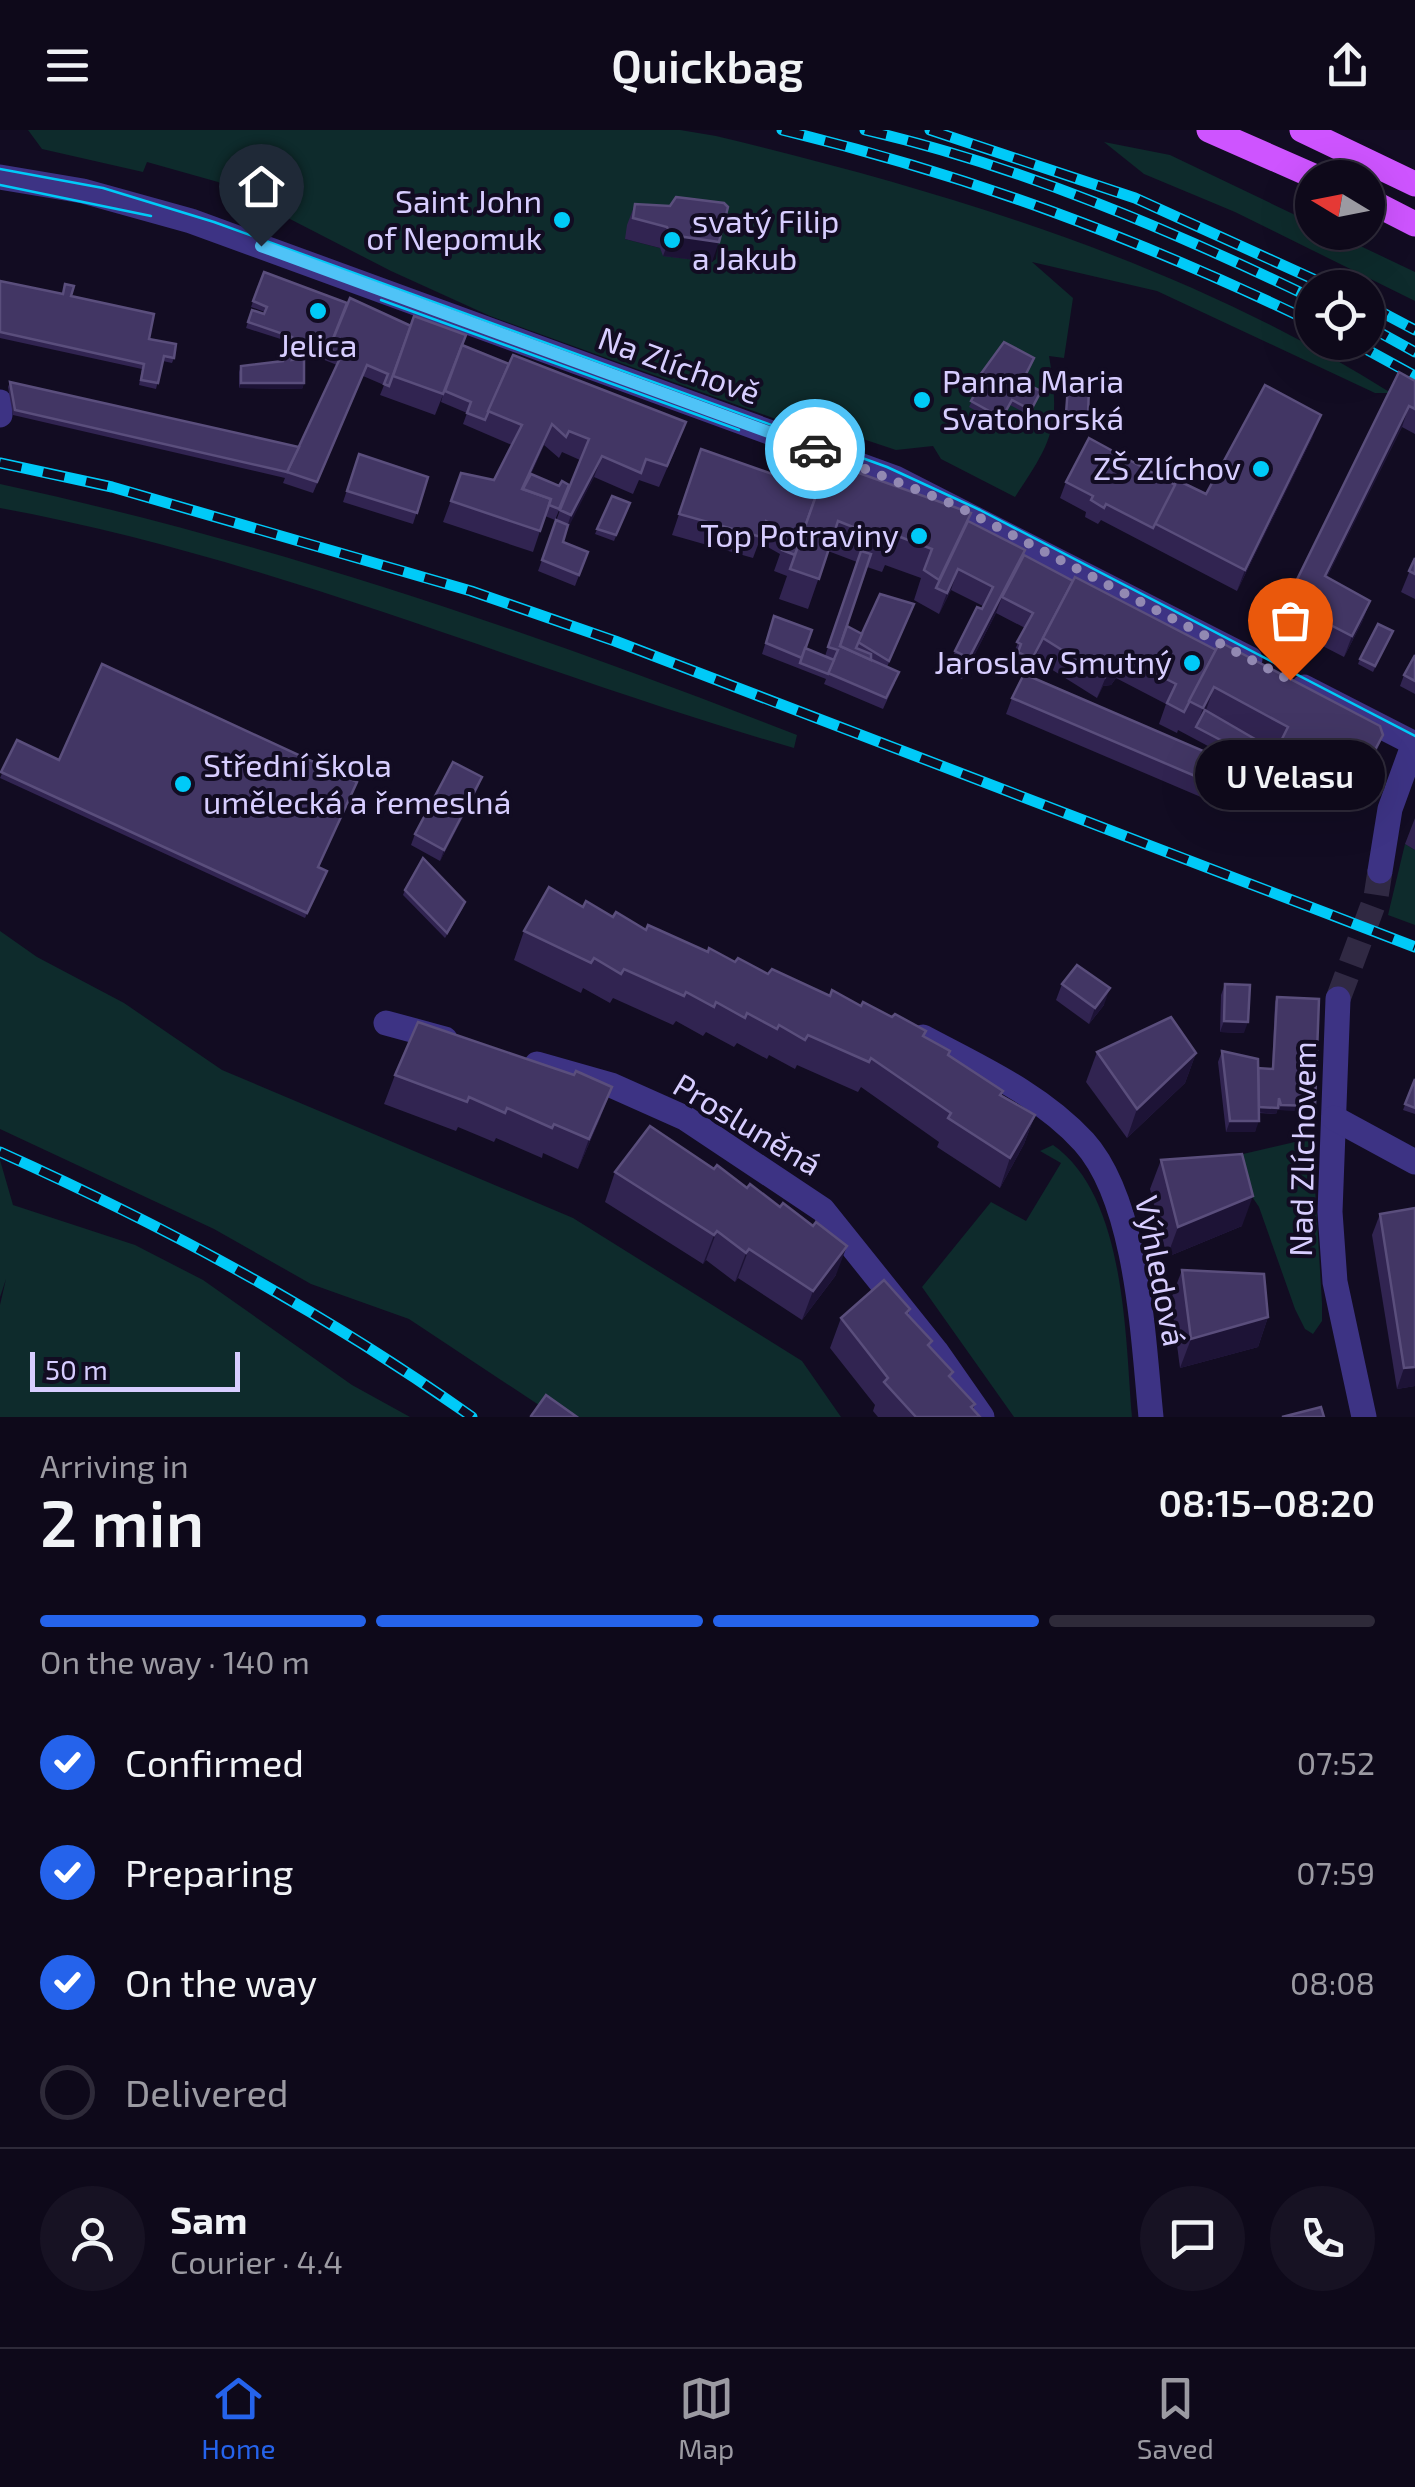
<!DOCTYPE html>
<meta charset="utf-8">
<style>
body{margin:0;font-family:"Exo 2",sans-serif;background:#171223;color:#f1f3f6;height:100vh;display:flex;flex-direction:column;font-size:38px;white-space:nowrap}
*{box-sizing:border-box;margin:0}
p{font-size:32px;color:#9b9aa2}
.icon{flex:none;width:55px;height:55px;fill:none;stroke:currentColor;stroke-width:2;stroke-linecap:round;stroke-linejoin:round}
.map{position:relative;height:1287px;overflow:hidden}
.details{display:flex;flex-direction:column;background:#0e091a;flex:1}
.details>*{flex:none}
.needle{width:65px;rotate:280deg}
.buttons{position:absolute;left:1295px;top:30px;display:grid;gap:20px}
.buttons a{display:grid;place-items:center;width:90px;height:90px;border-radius:50%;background:#0e091a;box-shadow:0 10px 40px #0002,0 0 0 2px #2e2a39;font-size:50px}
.scale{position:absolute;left:30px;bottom:25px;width:210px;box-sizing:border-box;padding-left:10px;border:5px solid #d7cdff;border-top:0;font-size:28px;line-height:35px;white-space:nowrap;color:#d7cdff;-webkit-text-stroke:8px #120c22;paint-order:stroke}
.pin{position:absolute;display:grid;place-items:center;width:85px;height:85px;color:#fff;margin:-102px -42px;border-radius:50% 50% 50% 0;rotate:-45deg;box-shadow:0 0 10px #0007}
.pin .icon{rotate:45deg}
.courier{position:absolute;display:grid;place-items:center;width:100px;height:100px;margin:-50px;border:8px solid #4fc3f7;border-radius:50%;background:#fff;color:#222;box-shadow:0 2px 12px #0007}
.bubble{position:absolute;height:70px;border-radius:35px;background:#0e091a;box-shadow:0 10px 40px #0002,0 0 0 2px #2e2a39;font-size:32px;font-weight:600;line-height:70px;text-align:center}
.headline em{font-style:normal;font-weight:600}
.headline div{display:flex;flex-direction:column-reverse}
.headline{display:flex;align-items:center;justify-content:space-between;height:170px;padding:0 40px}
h1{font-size:65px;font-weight:600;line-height:75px}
.bar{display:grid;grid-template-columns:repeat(4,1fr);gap:15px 10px;align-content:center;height:120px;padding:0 40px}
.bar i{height:12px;border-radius:8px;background:#2e2a39}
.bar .selected{background:#2563eb}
.bar p{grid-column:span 4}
.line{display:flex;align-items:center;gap:25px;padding:0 40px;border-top:2px solid #2e2a39}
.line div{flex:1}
.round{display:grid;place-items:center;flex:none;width:105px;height:105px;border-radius:52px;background:#171223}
ol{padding:0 40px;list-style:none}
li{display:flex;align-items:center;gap:30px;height:110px}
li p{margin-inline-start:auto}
li .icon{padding:10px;border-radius:50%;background:#2563eb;color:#fff;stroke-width:4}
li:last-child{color:#9b9aa2}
li i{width:55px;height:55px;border:5px solid #2e2a39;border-radius:50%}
header{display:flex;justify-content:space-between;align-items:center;height:130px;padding:0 40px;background:#0e091a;font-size:45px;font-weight:600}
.dock{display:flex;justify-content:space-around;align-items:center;height:140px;border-top:2px solid #2e2a39;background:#0e091a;font-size:28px;color:#9b9aa2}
.dock a{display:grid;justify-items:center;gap:5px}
.dock .selected{color:#2563eb}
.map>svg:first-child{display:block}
</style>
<header><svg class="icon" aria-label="menu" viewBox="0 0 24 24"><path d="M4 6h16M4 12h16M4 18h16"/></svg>Quickbag<svg class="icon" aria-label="share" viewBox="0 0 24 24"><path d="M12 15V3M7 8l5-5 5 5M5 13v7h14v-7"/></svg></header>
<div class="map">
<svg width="1415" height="1287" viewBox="0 0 1415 1287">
<rect width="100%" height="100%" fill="#120c22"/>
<g fill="#0e2b2c" fill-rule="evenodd">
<path d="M28 0H680L716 6C952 63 1184 133 1391 263H1375L1157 161 1032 132 1073 168 1064 228 1049 226C1061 295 1053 310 1015 367L941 329 933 316 896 320 833 299 837 287 846 289 847 281 828 276 820 305 490 186 391 141 218 52 147 32 143 42 42 19ZM720 98 716 129 712 132 664 126 660 118 625 109Z"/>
<path d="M1104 12 1170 25 1312 93V102L1333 103 1415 142V171L1235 82 1144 44Z"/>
<path d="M0 354C273 413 536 503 797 605L794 618C525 540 278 429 0 378Z"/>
<path d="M1405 714 1415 720V795L1388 785Z"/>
<path d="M0 801 37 827 124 873 222 940 573 1088 802 1231 841 1287H557L409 1189 311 1154 214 1099 0 999Z"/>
<path d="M1312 1008 1322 1173V1191L1313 1204 1305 1199 1295 1179 1259 1077 1226 1028Z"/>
<path d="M1053 1015C1126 1066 1125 1206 1132 1287H1014L922 1157 991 1072 1026 1091 1061 1033 1040 1021Z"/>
<path d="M0 1030 13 1075 135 1115 203 1150 352 1255 410 1287H0V1175L6 1149 0 1167Z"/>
</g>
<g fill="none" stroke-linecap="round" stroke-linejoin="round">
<path stroke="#302943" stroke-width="25" stroke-dasharray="25 12" stroke-linecap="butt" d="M1338 869 1376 767 1380 741"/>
<g stroke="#3d3384" stroke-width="25">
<path d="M0 47 83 61 191 91 895 348 1250 529"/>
<path d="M0 272V285"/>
<path d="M1304 557 1415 614"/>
<path d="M1380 741 1390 679 1414 613"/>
<path d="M1338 869 1330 1082 1335 1152 1364 1287"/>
<path d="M386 893 445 909"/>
<path d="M923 907C979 937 1040 964 1084 1012 1138 1072 1143 1209 1151 1287"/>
<path d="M537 934 611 955 685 988 823 1080 936 1221 982 1287"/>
<path d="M1334 988 1415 1032"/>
</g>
<g stroke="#ce54ff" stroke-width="25">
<path d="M1209 0 1318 48"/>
<path d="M1302 0 1415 54"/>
<path d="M1368 70 1415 94"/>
</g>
<g stroke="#00caf8" stroke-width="2.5">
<path d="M0 39 103 58 214 92 887 337 980 380 1415 606"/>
<path d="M0 55 151 86"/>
<path d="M381 170 739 300"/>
</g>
<g stroke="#00caf8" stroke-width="11">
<g id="rail">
<path d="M782 0C972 46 1137 108 1312 192"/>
<path d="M865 0C1020 36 1169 99 1312 168"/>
<path d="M930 0 1135 68 1333 158"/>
<path d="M1368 175 1415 200"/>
<path d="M1368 196 1415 222"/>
<path d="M1353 212 1415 246"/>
<path d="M0 333 112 357 471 461 615 511 1415 817"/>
<path d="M0 1022C167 1097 322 1181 472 1287"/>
</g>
</g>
<use href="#rail" stroke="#120c22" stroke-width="8" stroke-dasharray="22" stroke-linecap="butt"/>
</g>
<g fill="#312451">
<path d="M635 74 670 76 712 132 663 126 660 118 625 109 627 95Z"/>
<path d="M264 142 411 196 678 313 659 357 639 350 633 364 594 347 565 402 563 412 588 422 575 456 538 441 560 380 580 330 562 322 559 328 544 315 531 344 565 366 555 390 545 386 533 422 443 392 461 343 494 350 512 315 463 294 467 283 441 272 443 265 435 285 380 265 384 255 363 246 313 363 283 353 285 348 13 285 8 257 10 252 299 317 337 235 302 221 299 228 294 226 292 230 304 253 302 259 239 258V242L241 236 283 231 290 212 246 198 252 180 264 184 265 182 251 177Z"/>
<path d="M0 151 71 166 149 209 174 228 172 233 163 231 156 259 139 255 142 239 0 208Z"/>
<path d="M1032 234 1022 252 1041 261 1029 285 1010 275 1000 294 969 277 981 252 978 250 980 245Z"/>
<path d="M1415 251V304L1402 297 1327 447 1370 471 1362 492 1344 527 1278 493 1286 472Z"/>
<path d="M1313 306 1237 461 1101 390 1098 394 1085 387 1086 382 1060 368 1066 352 1175 355 1206 364Z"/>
<path d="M701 319 818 360 971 383 968 391 1372 634 1347 681 1270 640 1275 625 1259 617 1249 638 1178 600 1177 603 1159 594 1166 574 1116 548 1111 555 1103 556 1097 568 1035 529 1027 545 1246 658 1236 682 1006 584 1012 568 1025 544 1012 538 1015 530 1011 528 1025 498 996 483 962 549 947 542 955 521 983 476 951 460 939 484 914 470 921 448 885 435 882 442 867 437 847 496 862 504 910 485 887 537 895 553 883 579 824 554 826 549 762 524 774 486 806 518 825 526 857 432 828 421 808 479 779 469 787 446 774 441 780 424 759 412 753 428 672 405Z"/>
<path d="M359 324 428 347 413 394 343 372Z"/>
<path d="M612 366 630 373 614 411 595 404Z"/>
<path d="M1415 428V469L1401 462Z"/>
<path d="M1393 501 1373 542 1358 534 1360 529Z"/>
<path d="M1415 525V564L1400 556 1404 545Z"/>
<path d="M17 610 59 630 327 741 305 788 0 648Z"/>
<path d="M482 647 478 658 440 731 411 715 415 704Z"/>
<path d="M1415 688V720L1405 714Z"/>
<path d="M405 760 463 778 445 808 403 765Z"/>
<path d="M583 777 768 844 861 876 926 901 924 906 948 925 1001 966 1035 985 1024 1014 1000 1058 937 1017 939 1012 861 957 858 962 797 935 795 939 769 925 767 929 737 913 734 917 706 902 703 906 676 891 673 895 613 868 610 873 583 858 581 863 514 830 524 801Z"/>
<path d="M1062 854 1104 875 1089 894 1056 870Z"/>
<path d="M1225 854 1244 903 1220 902 1221 865Z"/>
<path d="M1277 867 1313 981 1279 980 1278 978 1276 984 1259 983 1255 1002H1226L1218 932 1222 921 1258 938 1272 939 1275 872Z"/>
<path d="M1097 922 1196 923 1185 953 1127 1008 1086 952Z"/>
<path d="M395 945 601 986 578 1039 543 1023 542 1028 496 1008 494 1012 458 997 456 1001 384 974Z"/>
<path d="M1415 949V984L1403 980Z"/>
<path d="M1161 1030 1242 1096 1167 1127 1150 1059Z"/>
<path d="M615 1042 836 1145 802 1190 738 1148 735 1152 706 1130 703 1134 605 1072Z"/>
<path d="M1415 1078V1256L1397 1259 1372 1105 1380 1084Z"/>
<path d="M1182 1140 1268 1187 1258 1217 1180 1238 1171 1169Z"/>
<path d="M910 1179 908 1185 951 1248 975 1274 973 1280 980 1287H878L873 1281 875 1275 830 1218 841 1188Z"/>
</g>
<g fill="#1d1336">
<path d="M671 105 719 112 712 132 663 126Z"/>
<path d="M241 253H304L302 259 239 258Z"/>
<path d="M1409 276 1402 297 1317 467 1325 446Z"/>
<path d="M1066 284 1088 285 1086 290 1064 289Z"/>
<path d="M1321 285 1313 306 1237 461 1245 440Z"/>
<path d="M552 294 544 315 522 364V359Z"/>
<path d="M602 326 594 347 564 406 571 385Z"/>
<path d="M1025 420 1002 467 996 483 962 549 969 528Z"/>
<path d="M958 439 951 460 939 484 947 463Z"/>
<path d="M1370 471 1362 492 1344 527 1352 506Z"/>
<path d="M1041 512 1035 529 1027 545 1032 529Z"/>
<path d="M1123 527 1116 548 1111 555 1103 556 1097 568 1111 535Z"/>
<path d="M1214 557 1204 586 1196 597 1203 578Z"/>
<path d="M1383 605 1372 634 1347 681 1358 652Z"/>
<path d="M482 647 478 658 440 731 444 720Z"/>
<path d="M1110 858 1104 875 1089 894 1095 878Z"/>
<path d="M1224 891 1248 892 1244 903 1220 902Z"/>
<path d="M1196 923 1185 953 1127 1008 1137 979Z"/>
<path d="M612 957 601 986 578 1039 589 1009Z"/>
<path d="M1281 975 1315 976 1313 981 1279 980Z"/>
<path d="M1257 977 1278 978 1276 984 1255 982Z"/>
<path d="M1035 985 1024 1014 1000 1058 1010 1028Z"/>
<path d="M1230 991H1259L1255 1002H1226Z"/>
<path d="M1253 1066 1242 1096 1167 1127 1178 1097Z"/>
<path d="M717 1101 706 1130 703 1134 714 1105Z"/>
<path d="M847 1116 836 1145 802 1190 813 1161Z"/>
<path d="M749 1119 738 1148 735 1152 746 1123Z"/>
<path d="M1268 1187 1258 1217 1180 1238 1191 1209Z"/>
<path d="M1415 1237V1256L1397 1259 1404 1238Z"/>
</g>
<g fill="#423664" stroke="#5a4e7c" stroke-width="2.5">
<path d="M676 67 724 73 728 77 719 112 671 105 667 97 633 88 635 74 670 76Z"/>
<path d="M264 142 347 173 327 224 304 216 301 223 296 220 292 230 304 228V253H241V236L283 231 292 207 248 192 252 180 264 184 267 177 253 171Z"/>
<path d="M0 151 63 164 65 154 74 156 71 166 154 184 149 209 176 214 174 228 164 226 158 253 141 250 144 234 0 202Z"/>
<path d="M350 168 411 196 389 256 384 254 388 244 367 235 317 352 287 342 342 224 329 219Z"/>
<path d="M414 186 466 205 443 264 393 246Z"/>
<path d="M1004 212 1034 228 1022 252 1041 261 1031 280 1012 270 1002 288 971 271 984 247 980 245Z"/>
<path d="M462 215 509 234 485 290 467 283 471 272 445 261Z"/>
<path d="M513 225 686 292 667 336 646 329 641 343 602 326 571 385 560 380 589 309 569 301 566 307 552 294 522 359 551 369 540 401 451 371 461 343 494 350 522 295 488 281Z"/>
<path d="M1399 242 1415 251V279L1409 276 1325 446 1370 471 1352 506 1286 472Z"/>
<path d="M10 252 299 317 287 342 15 280Z"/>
<path d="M1265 255 1321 285 1245 440 1154 393 1177 350 1206 364Z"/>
<path d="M1068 256 1089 257 1088 285 1066 284Z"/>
<path d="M1089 308 1175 355 1153 398 1106 374 1104 378 1091 370 1093 366 1066 352Z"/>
<path d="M701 319 818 360 795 425 782 420 788 403 766 391 761 407 679 384Z"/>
<path d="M359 324 428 347 417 383 347 361Z"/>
<path d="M828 332 971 383 939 450 924 440 932 419 895 405 893 413 838 391 819 449 790 439Z"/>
<path d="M531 344 559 356 562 351 569 355 559 379 549 375 551 369 523 359Z"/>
<path d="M612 366 630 373 616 405 597 399Z"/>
<path d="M556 390 568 395 563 412 588 422 579 445 542 430Z"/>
<path d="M968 391 1025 420 969 528 955 521 977 477 982 479 993 457 958 439 947 463 936 458Z"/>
<path d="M861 421 871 424 840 516 899 542 886 568 828 543 838 520 828 517Z"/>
<path d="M1024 425 1073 451 1032 529 1018 522 1021 514 1017 512 1033 483 1002 467Z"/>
<path d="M1415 428V444L1409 441Z"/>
<path d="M1075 447 1216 520 1184 582 1167 573 1176 554 1123 527 1119 534 1111 535 1105 547 1043 508Z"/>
<path d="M880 464 914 474 889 531 858 512Z"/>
<path d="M774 486 812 500 802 528 766 513Z"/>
<path d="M1378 494 1393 501 1375 536 1360 529Z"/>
<path d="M847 496 862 504 856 518 871 524V530L840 516Z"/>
<path d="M1220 512 1380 596 1383 605 1358 652 1281 611 1288 597 1214 557 1203 578 1189 571Z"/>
<path d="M805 518 834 530 828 544 800 533Z"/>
<path d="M1415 525V551L1404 545Z"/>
<path d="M102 534 357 652 318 737 327 741 307 783 1 642 17 610 59 630Z"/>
<path d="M1024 544 1252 642 1242 666 1012 568Z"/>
<path d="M1205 580 1260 612 1253 627 1196 597Z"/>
<path d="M453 632 482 647 444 720 415 704Z"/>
<path d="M423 728 465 772 447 803 405 760Z"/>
<path d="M549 757 583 777 586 771 613 787 616 782 646 800 648 795 708 822 709 818 735 832 738 828 768 844 772 839 830 866 832 860 861 876 863 872 892 887 895 884 926 901 923 906 950 921 948 925 1003 961 1000 965 1035 985 1010 1028 948 988 951 983 871 928 869 932 808 905 805 910 779 895 777 899 747 883 745 888 716 872 714 877 686 862 684 866 624 839 621 844 594 828 591 833 524 801Z"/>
<path d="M1077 835 1110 858 1095 878 1062 854Z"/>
<path d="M1225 854 1250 855 1248 892 1224 891Z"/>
<path d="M1277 867 1319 869 1315 976 1281 975 1279 968 1278 978 1259 977 1258 938 1273 939Z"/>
<path d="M1171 887 1196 923 1137 979 1097 922Z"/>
<path d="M418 892 574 945 576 941 612 957 589 1009 554 994 552 998 507 978 505 983 469 967 467 972 395 945Z"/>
<path d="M1222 921 1258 929 1259 991H1230Z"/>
<path d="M1415 949V978L1405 974Z"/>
<path d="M650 996 714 1039 717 1035 747 1058 750 1054 780 1077 783 1073 813 1096 816 1092 847 1116 813 1161 749 1119 746 1123 717 1101 714 1105 615 1042Z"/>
<path d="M1242 1024 1253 1066 1178 1097 1161 1030Z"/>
<path d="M1415 1078V1237L1404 1238 1380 1084Z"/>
<path d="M1182 1140 1264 1144 1268 1187 1191 1209Z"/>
<path d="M884 1150 910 1179 906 1183 932 1211 928 1215 953 1242 949 1246 975 1274 971 1277 980 1287H916L884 1252 888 1248 841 1188Z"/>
<path d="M546 1265 577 1287H532L531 1286Z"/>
<path d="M1321 1277 1324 1287H1282Z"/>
</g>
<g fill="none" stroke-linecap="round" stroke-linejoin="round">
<path stroke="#9289b2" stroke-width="10" stroke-dasharray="0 18" d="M815 319 955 375 1290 550"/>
<path stroke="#4fc3f7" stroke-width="12" d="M261 116 815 319"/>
</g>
<g fill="#00caf8" stroke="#120c22" stroke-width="4">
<circle cx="562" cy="90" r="10"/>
<circle cx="672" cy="110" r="10"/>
<circle cx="318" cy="181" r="10"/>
<circle cx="922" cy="270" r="10"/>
<circle cx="1261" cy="339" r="10"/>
<circle cx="919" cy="406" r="10"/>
<circle cx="1192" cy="533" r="10"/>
<circle cx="183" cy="654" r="10"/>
</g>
<g text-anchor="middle" stroke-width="8" stroke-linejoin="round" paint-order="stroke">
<g font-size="32" fill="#d7cdff" stroke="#120c22" text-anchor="end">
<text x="542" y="83">Saint John<tspan x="542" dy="37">of Nepomuk</tspan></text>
<text x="692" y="103" text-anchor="start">svatý Filip<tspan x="692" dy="37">a Jakub</tspan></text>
<text x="318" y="227" text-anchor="middle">Jelica</text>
<text x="942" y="263" text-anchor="start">Panna Maria<tspan x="942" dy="37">Svatohorská</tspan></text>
<text x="1241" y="350">ZŠ Zlíchov</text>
<text x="899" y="417">Top Potraviny</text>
<text x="1172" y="544">Jaroslav Smutný</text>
<text x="203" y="647" text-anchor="start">Střední škola<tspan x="203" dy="37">umělecká a řemeslná</tspan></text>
</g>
<g font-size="32" fill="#d7cdff" stroke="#120c22">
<text transform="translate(679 236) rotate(20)" y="11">Na Zlíchově</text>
<text transform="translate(747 995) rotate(31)" y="11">Prosluněná</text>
<text transform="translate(1303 1019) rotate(-89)" y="11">Nad Zlíchovem</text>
<text transform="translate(1160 1141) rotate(79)" y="11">Výhledová</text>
</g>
</g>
</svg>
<div class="buttons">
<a><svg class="needle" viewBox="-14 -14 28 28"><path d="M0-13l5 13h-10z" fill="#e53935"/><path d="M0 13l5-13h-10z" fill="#9b9aa2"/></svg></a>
<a><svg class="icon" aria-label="locate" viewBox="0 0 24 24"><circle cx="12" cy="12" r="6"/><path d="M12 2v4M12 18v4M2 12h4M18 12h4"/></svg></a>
</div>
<div class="scale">50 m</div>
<div class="pin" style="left:1290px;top:550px;background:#ea580c"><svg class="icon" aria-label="bag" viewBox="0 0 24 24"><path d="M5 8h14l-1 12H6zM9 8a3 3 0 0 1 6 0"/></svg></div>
<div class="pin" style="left:261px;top:116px;background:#1f2937"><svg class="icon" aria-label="home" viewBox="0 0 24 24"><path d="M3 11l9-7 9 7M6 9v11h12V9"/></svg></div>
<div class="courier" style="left:815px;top:319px"><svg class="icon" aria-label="car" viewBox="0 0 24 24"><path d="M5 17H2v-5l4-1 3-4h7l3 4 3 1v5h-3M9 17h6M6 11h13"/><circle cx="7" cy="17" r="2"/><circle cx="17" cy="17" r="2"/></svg></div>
<div class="bubble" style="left:1195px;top:610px;width:190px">U Velasu</div>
</div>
<section class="details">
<div class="headline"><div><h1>2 min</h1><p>Arriving in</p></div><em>08:15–08:20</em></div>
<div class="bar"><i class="selected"></i><i class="selected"></i><i class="selected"></i><i></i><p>On the way · 140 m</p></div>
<ol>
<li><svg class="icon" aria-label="check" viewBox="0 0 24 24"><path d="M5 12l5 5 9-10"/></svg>Confirmed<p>07:52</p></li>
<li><svg class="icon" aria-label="check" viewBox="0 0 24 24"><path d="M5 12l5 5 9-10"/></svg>Preparing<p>07:59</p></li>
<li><svg class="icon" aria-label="check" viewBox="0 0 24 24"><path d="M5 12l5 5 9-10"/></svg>On the way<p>08:08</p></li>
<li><i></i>Delivered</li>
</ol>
<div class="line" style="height:180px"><a class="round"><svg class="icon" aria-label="person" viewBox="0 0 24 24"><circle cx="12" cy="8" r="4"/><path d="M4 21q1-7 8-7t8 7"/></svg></a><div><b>Sam</b><p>Courier · 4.4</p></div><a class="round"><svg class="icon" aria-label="chat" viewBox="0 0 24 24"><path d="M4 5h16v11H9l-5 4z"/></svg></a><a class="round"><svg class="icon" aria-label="phone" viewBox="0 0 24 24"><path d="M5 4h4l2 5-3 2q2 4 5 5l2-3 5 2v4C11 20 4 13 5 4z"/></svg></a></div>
</section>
<nav class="dock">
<a class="selected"><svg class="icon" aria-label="home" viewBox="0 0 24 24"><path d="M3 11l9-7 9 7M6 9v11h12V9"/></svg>Home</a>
<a><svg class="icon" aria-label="map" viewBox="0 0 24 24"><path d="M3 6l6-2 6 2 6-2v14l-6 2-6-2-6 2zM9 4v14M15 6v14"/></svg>Map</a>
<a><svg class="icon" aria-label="saved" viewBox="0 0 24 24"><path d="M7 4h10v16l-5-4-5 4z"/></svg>Saved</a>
</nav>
